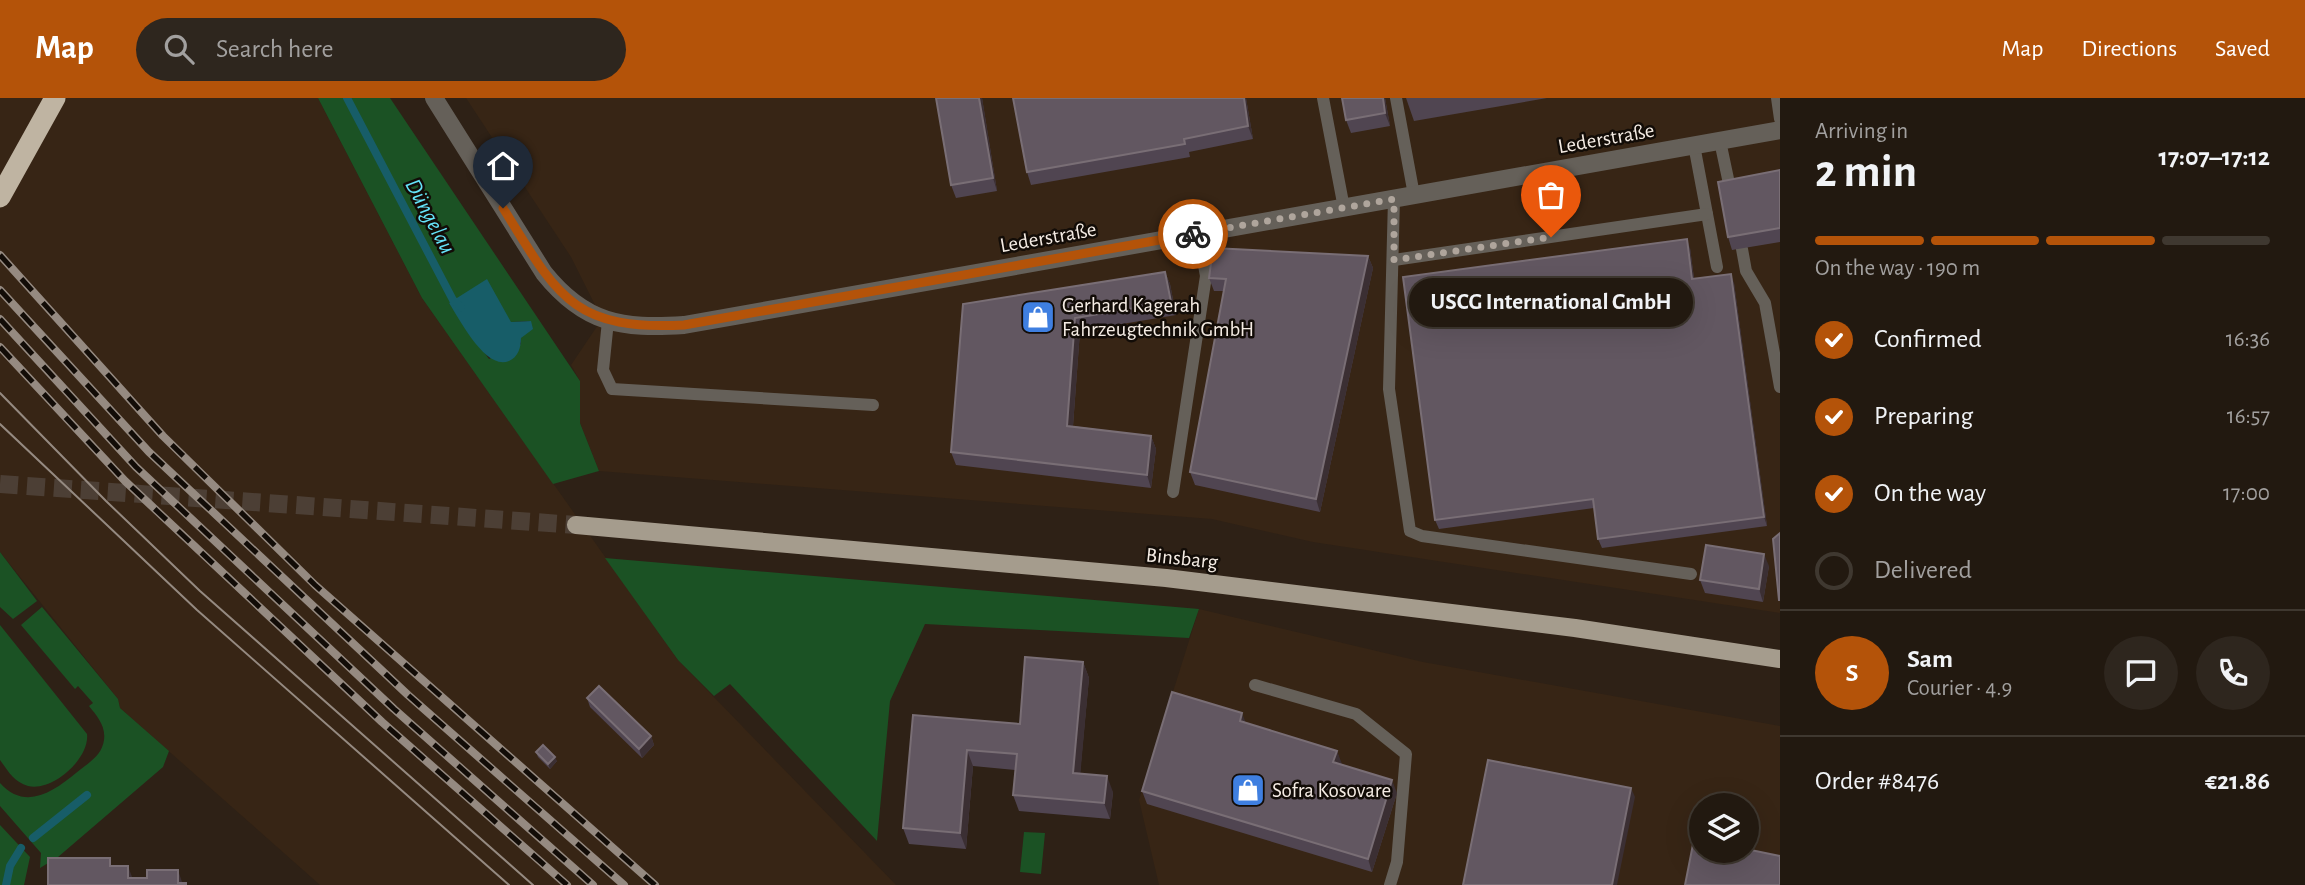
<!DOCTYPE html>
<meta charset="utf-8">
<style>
body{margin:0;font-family:"Alegreya Sans",sans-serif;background:#2e261e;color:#f1f3f6;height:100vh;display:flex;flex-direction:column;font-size:26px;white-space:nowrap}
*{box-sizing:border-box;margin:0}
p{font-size:23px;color:#a2a09f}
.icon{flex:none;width:38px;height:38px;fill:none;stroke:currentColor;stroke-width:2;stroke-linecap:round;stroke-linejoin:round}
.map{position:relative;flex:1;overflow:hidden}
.drawer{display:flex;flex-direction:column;background:#221910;width:525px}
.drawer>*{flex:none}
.fabs{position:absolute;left:1689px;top:695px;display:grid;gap:14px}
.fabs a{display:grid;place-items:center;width:70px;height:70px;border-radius:50%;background:#221910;box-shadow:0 7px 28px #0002,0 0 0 2px #3f3830;font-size:35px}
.pin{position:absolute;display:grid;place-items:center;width:60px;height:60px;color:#fff;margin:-72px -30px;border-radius:50% 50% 50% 0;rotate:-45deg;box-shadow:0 0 7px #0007}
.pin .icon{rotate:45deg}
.courier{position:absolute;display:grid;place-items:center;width:70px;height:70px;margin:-35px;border:5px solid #b45309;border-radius:50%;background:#fff;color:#222;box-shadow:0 2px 9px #0007}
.bubble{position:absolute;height:49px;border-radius:24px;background:#221910;box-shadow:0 7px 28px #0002,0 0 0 2px #3f3830;font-size:23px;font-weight:600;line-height:49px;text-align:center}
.headline em{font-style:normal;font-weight:600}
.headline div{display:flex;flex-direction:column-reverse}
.headline{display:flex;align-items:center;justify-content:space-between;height:119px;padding:0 35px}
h1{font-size:46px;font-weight:600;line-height:52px}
.bar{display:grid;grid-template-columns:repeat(4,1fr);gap:10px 7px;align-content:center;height:84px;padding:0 35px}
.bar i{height:9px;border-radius:5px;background:#3f3830}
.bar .current{background:#b45309}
.bar p{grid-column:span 4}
.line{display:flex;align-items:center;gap:18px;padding:0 35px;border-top:2px solid #3f3830}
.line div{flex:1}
.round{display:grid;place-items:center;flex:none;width:74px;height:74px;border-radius:37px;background:#2e261e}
ol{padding:0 35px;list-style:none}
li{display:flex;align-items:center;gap:21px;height:77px}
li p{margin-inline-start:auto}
li .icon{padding:7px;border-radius:50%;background:#b45309;color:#fff;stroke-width:4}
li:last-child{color:#a2a09f}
li i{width:38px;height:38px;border:4px solid #3f3830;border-radius:50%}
header{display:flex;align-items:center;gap:42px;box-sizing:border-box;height:98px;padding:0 35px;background:#b45309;color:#fff}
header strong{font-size:33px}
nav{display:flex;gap:38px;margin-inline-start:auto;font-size:24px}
.search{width:490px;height:63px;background:#2e261e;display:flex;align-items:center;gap:18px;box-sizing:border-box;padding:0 24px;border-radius:38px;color:#a2a09f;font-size:26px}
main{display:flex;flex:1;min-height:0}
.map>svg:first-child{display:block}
</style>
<header>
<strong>Map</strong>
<div class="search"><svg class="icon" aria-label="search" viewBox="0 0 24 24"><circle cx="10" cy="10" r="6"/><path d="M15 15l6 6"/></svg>Search here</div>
<nav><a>Map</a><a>Directions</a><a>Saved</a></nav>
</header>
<main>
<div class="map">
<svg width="1780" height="787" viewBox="0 0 1780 787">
<rect width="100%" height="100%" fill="#2e2116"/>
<g fill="#372515" fill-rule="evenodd">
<path d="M0 0H318L422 200 678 562 896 787H320L120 610 118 601 0 454Z"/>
<path d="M466 0H1780V515L1313 444 1212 421 599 373 580 325V283L571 267 602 221 571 159Z"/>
<path d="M1199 511 1423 564 1780 628V787H1159L1139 702ZM1701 707H1746V752H1701Z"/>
</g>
<g fill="#1b5224" fill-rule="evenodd">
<path d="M318 0H390L580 283V325L599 373 553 386 422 200ZM449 205 511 224 531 223 521 240V246L489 261Z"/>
<path d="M0 454 37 503 13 521 0 509Z"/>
<path d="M605 460 1199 511 1189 540 925 526 890 603 877 743 730 586 714 598 678 562Z"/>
<path d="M42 509 118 601 120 610 169 653 163 669 58 759 40 770 41 755 0 708V685C25 713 53 694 76 675 87 666 102 658 104 642 106 628 97 618 89 608L93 605 78 588 75 591 21 527Z"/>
<path d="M0 527 87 636C90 660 53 694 28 688 14 684 8 673 0 662Z"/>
<path d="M0 727 30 759 24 787H0Z"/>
<path d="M1024 734 1045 735 1041 776 1020 774Z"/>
</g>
<path fill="#175d68" d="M487 181 511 224 531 223 533 231 521 240C521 250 518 259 509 263 486 273 460 222 449 205Z"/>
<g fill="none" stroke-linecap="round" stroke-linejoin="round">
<g stroke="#175d68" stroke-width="8">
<path d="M347 0 453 202 461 209"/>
<path d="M33 740 87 697"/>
<path d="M6 787 10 768 21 750"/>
</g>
<path stroke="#4c3f35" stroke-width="18" stroke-dasharray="18 9" stroke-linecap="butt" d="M0 386 576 427"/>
<g stroke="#656059" stroke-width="12">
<path d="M1323 0 1344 110"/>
<path d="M1396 0 1414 97"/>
<path d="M1777 0 1780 21"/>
<path d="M1720 43 1731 95"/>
<path d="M1694 47 1717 169"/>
<path d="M1394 101 1389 291 1410 433 1422 438 1691 476"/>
<path d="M1742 151 1746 173 1765 205 1780 289"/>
<path d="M1394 162 1707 116"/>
<path d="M608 223 603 272 612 291 873 307"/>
<path d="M1173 394 1206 178 1198 136"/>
<path d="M1255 587 1356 616 1406 656 1397 764 1390 787"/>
</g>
<path stroke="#656059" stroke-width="18" d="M434 0 544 175C585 226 622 231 684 227L1780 32"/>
<path stroke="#a59c8d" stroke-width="18" d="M576 427 1166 480 1575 530 1780 561"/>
<path stroke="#bfb4a2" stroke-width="21" d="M0 99 55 0"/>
<g stroke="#958a81" stroke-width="2">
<path d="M0 295 106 403 200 493 533 787"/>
<path d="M0 326 197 512 509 787"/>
</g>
<g stroke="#958a81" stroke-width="8">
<g id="rail">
<path d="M0 157 163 338 315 487 655 787"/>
<path d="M0 192 149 354 408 597 624 787"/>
<path d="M0 221 136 369 394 611 593 787"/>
<path d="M0 249 125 383 382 624 567 787"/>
</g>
</g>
<use href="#rail" stroke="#120c07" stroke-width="5" stroke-dasharray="16" stroke-linecap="butt"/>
</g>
<g fill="#504551">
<path d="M936 0H982L997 93 956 100 951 87Z"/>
<path d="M1013 0H1246L1253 41 1189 54 1190 59 1031 87 1027 74Z"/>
<path d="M1385 0 1390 28 1351 35 1346 22Z"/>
<path d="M1406 0H1547L1414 23Z"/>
<path d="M1780 72V144L1732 152 1728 139Z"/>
<path d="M1690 150 1694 180 1734 185 1767 428 1602 450 1598 441 1594 410 1439 431 1435 422Z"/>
<path d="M1368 158 1373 170 1320 414 1195 387 1190 374 1224 193H1214L1209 180Z"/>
<path d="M1165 174 1170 186 1176 217 1080 233 1073 328 1151 338 1156 351 1151 390 956 367 951 354 963 206Z"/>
<path d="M1769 468 1763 504 1705 495 1700 482Z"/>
<path d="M1083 564 1089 580 1080 675 1113 694 1110 721 1019 713 1013 697 1015 672 973 668 966 751 909 746 903 730 913 617 1020 626Z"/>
<path d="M587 600 651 638 654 647 642 660 590 609Z"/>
<path d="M1246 625 1337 653 1341 667 1397 695 1372 774 1147 706 1142 693Z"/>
<path d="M536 654 557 663 550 671 538 659Z"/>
</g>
<g fill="#3b2f33">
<path d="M979 0H982L997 93 993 80Z"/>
<path d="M1244 0H1246L1253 41 1248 28Z"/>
<path d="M1383 0H1385L1390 28 1385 15Z"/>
<path d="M1687 141 1690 150 1695 190 1692 181Z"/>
<path d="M1368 158 1373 170 1320 414 1316 401Z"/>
<path d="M1165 174 1170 186 1176 217 1171 204Z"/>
<path d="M1731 176 1734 185 1767 428 1764 419Z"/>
<path d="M1075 220 1080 233 1072 341 1067 328Z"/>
<path d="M1151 338 1156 351 1151 390 1147 377Z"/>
<path d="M1764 456 1769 468 1763 504 1759 491Z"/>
<path d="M1083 564 1089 580 1079 691 1073 675Z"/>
<path d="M1242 615 1247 628 1240 623Z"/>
<path d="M651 638 654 647 642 660 639 651Z"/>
<path d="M967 652 973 668 966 751 960 735Z"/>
<path d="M1337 653 1342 666 1338 677 1333 664Z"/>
<path d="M555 659 557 663 550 671 548 666Z"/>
<path d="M1107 678 1113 694 1110 721 1104 705Z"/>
<path d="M1392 682 1397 695 1372 774 1368 761Z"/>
<path d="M1631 690 1635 699 1617 787H1612Z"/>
<path d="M128 768 135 787 128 780Z"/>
<path d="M178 772 183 787 178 785Z"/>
</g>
<g fill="#625761" stroke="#796e75" stroke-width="2">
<path d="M936 0H979L993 80 951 87Z"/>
<path d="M1013 0H1244L1248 28 1184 41 1185 46 1027 74Z"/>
<path d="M1342 0H1383L1385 15 1346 22Z"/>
<path d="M1780 72V130L1728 139 1718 84Z"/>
<path d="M1687 141 1692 181 1731 176 1764 419 1598 441 1593 401 1435 422 1403 179Z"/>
<path d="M1213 150 1368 158 1316 401 1190 374 1226 181 1209 180Z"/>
<path d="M1165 174 1171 204 1075 220 1067 328 1151 338 1147 377 951 354 963 206Z"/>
<path d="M1780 435V502H1779L1773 441Z"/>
<path d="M1706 447 1764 456 1759 491 1700 482Z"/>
<path d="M1025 559 1083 564 1073 675 1107 678 1104 705 1013 697 1017 656 967 652 960 735 903 730 913 617 1020 626Z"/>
<path d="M599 588 651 638 639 651 587 600Z"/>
<path d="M1172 594 1242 615 1240 623 1337 653 1333 664 1392 682 1368 761 1142 693Z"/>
<path d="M543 647 555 659 548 666 536 654Z"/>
<path d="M1488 662 1631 690 1612 787H1463Z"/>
<path d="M1694 741 1701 742V752H1746V751L1780 758V787H1685Z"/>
<path d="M48 760H110V768H128V780H147V772H178V785H186V787H48Z"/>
</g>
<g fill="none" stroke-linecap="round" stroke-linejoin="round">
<path stroke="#afa59c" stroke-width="7" stroke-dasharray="0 12.6" d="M1193 136 1394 101V162L1551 139"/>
<path stroke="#b45309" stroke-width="9" d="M503 110C557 197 572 233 684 227L1193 136"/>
</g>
<defs>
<g id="shop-square" transform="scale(1.75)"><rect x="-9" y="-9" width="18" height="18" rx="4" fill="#3f7fe0" stroke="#120c07"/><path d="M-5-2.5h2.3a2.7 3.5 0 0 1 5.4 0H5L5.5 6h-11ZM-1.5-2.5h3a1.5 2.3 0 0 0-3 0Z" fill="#fff"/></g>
</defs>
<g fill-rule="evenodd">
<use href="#shop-square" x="1038" y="219"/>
<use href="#shop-square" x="1248" y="692"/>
</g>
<g text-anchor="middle" stroke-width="5" stroke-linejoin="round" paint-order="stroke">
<g font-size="21" fill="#f5ece4" stroke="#120c07">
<text transform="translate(1606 40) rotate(-10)" y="7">Lederstraße</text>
<text transform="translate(1048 139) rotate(-10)" y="7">Lederstraße</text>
<text transform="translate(1182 460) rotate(6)" y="7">Binsbarg</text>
</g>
<g font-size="21" fill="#f5ece4" stroke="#120c07" text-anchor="start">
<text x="1062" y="214">Gerhard Kagerah<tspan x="1062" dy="24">Fahrzeugtechnik GmbH</tspan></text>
<text x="1272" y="699">Sofra Kosovare</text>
</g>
<g font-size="23" font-style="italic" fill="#65e4fa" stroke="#120c07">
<text transform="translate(431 118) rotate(62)" y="8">Düngelau</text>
</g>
</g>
</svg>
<div class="fabs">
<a><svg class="icon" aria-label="layers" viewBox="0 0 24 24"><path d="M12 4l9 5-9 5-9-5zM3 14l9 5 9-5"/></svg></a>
</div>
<div class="pin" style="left:1551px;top:139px;background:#ea580c"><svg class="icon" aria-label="bag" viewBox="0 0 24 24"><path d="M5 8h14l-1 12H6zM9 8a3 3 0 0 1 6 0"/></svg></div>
<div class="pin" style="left:503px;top:110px;background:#1f2937"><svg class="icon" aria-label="home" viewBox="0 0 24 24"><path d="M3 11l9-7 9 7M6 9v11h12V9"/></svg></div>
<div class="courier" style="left:1193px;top:136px"><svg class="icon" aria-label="bike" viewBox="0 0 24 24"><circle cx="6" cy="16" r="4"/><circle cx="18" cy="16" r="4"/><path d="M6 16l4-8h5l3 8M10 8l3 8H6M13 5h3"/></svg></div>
<div class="bubble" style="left:1409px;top:180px;width:284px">USCG International GmbH</div>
</div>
<section class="drawer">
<div class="headline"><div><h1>2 min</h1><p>Arriving in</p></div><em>17:07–17:12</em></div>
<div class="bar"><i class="current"></i><i class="current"></i><i class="current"></i><i></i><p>On the way · 190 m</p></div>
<ol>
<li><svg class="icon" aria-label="check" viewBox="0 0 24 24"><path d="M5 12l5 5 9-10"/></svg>Confirmed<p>16:36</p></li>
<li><svg class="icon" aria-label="check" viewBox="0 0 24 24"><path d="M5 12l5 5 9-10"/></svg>Preparing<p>16:57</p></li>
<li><svg class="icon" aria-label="check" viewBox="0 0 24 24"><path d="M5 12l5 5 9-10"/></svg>On the way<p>17:00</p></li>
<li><i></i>Delivered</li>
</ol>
<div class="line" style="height:126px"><b class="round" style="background:#b45309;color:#fff">S</b><div><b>Sam</b><p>Courier · 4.9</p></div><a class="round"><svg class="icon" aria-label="chat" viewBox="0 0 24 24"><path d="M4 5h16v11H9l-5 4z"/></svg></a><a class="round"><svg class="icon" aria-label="phone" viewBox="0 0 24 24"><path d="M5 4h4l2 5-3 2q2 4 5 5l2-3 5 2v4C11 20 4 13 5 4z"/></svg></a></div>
<div class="line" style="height:91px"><div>Order #8476</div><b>€21.86</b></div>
</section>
</main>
